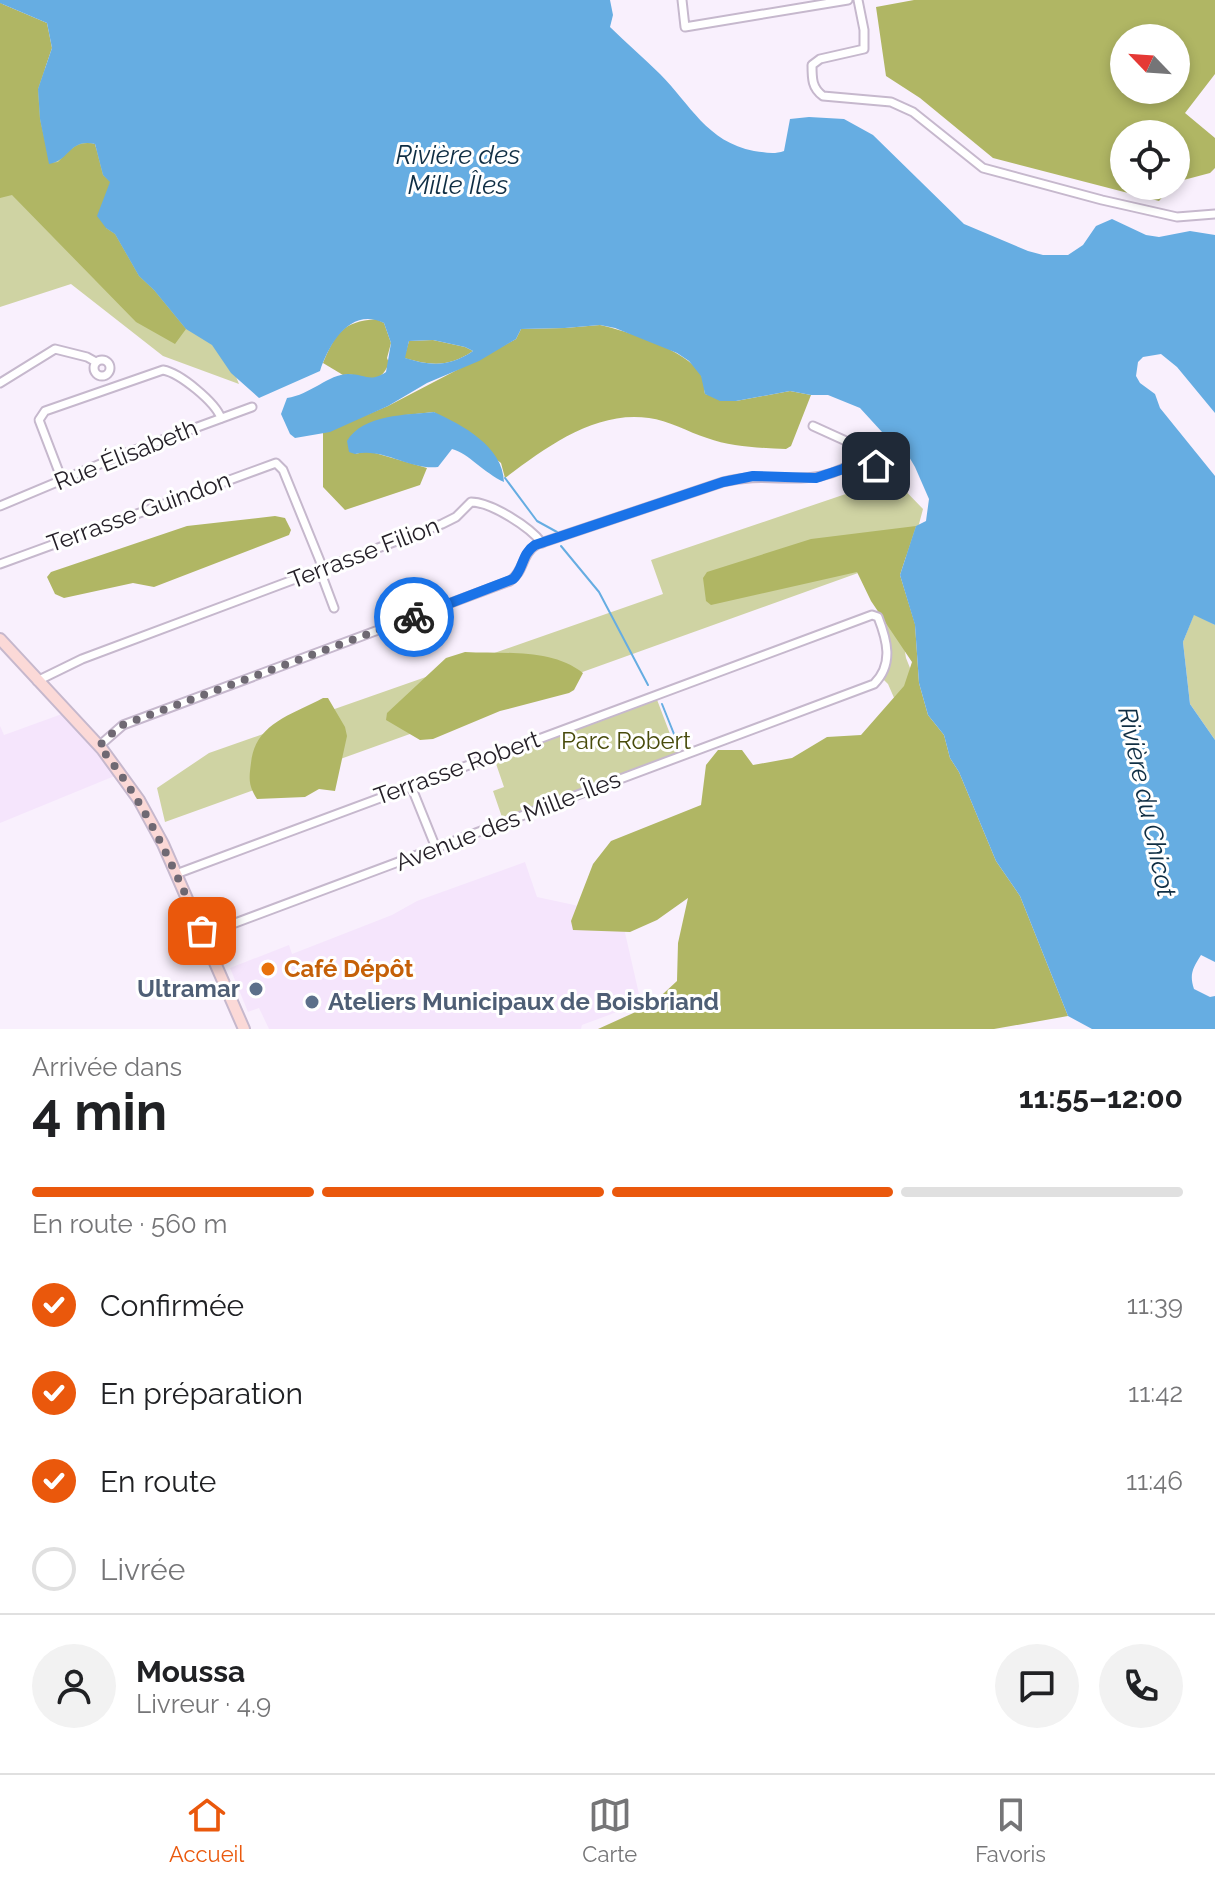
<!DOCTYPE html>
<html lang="fr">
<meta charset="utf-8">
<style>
body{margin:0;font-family:Raleway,sans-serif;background:#f2f2f2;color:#202124;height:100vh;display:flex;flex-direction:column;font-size:30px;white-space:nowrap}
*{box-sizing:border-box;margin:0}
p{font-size:26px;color:#757577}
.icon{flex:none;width:44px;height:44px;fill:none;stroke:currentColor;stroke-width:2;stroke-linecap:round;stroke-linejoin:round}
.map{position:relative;height:1029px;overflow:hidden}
.panel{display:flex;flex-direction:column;background:#fff;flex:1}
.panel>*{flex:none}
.needle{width:52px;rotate:295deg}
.tools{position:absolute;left:1110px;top:24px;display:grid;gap:16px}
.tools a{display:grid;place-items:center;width:80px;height:80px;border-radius:50%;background:#fff;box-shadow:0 4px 12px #0003;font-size:40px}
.pin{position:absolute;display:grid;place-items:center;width:68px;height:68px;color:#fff;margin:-34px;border-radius:16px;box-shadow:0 4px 12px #0006}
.courier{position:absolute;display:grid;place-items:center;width:80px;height:80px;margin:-40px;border:6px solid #1a73e8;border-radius:50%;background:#fff;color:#222;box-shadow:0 2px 10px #0007}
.head em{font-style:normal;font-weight:700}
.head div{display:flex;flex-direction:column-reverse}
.head{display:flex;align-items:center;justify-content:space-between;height:136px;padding:0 32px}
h1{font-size:52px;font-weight:700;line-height:60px}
.bar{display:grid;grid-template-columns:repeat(4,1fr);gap:12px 8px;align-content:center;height:96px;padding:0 32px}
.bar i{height:10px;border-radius:6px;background:#e0e0e0}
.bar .on{background:#ea580c}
.bar p{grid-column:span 4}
.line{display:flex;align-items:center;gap:20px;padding:0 32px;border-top:2px solid #e0e0e0}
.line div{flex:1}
.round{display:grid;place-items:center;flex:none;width:84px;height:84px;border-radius:42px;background:#f2f2f2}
ol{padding:0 32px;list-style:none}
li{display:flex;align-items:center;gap:24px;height:88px}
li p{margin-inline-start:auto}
li .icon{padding:8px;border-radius:50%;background:#ea580c;color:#fff;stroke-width:4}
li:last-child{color:#757577}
li i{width:44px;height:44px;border:4px solid #e0e0e0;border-radius:50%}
.tabs{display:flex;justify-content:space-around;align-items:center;height:112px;border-top:2px solid #e0e0e0;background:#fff;font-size:22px;color:#757577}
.tabs a{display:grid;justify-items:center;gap:4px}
.tabs .on{color:#ea580c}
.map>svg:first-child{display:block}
</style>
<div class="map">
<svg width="1215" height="1029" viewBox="0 0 1215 1029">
<rect width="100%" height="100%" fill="#f9f0fd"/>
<g fill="#f5e5fc">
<path d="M62 714 117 775 0 823V726L4 735Z"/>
<path d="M525 862 537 897 621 915 641 1003 582 1025 581 1029H269L259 1008 248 1012 230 968 289 945 292 954 392 915 417 901Z"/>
</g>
<g fill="#cfd3a3">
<path d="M0 0 223 345 239 384 163 356 71 284 0 307Z"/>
<path d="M893 478 923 509 911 554 165 822 157 788 209 753 663 594 651 560Z"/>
<path d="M877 606 900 621 906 658 910 668 905 723 888 684 883 679 892 649Z"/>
<path d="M1194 614 1215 625V740L1190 704 1183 642Z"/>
<path d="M656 697 678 755 503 820 493 791 504 787 494 758Z"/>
</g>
<g fill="#b0b664" fill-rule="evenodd">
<path d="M914 0H1215V74L1185 113 1215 138V168L1210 173 1176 182V134H1124V186H1172L1159 201 993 158 920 98 886 76 876 7ZM1124 38H1176V90H1124Z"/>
<path d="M0 3 47 23 52 48 38 89 40 119 50 163 58 162C70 150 77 140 95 144L103 175 111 182 106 228 115 234 139 276 154 290 186 329 175 344 136 322 12 195 0 198Z"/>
<path d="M376 319 384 323 391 343 387 358 389 363C377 392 362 371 343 375L323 363C336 333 342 322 376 319Z"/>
<path d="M600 325C626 331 688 350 701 375 704 380 704 388 705 394L736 401 790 391 811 395 791 446 786 449C760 448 732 447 707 438 688 432 668 420 649 418 595 410 545 448 505 478L501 463 434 412 406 415 355 454 368 451 427 468 420 485 345 510 323 487V433L388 406 516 339 521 329 565 328Z"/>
<path d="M433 340 465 347 473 351C449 367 432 366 404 358L409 341Z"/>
<path d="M275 516 285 518 291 530 289 535 154 587 133 583 64 598 55 594 47 577 51 572 187 526Z"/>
<path d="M916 526 900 575 915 624 919 683 928 715 944 735 950 758 959 772 996 861 1020 896 1068 1016 994 1029H598L651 1005 677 981 678 943 688 898 657 920 630 932 573 930 571 921 593 864 611 841 701 805 706 765 718 750H742L753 765 792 758 827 737 861 735 904 686 912 662 871 601 857 572 711 605 706 601 703 578 707 572 811 539Z"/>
<path d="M465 652C504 654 551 648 583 673L574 690 569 693 500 711 433 739 420 740 386 720 387 713 446 658Z"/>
<path d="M323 698H328L345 727 347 736 335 791 319 789 305 797 257 799C248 785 249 778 251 763 255 723 292 715 323 698Z"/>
</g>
<g fill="#66ade2" fill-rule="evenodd">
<path d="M0 0H610L613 15 610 27C626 43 644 58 660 74 690 104 707 142 754 151 764 152 773 155 784 151L790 119 809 117 844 119 873 135 964 224 1028 251 1043 255H1068L1083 245 1096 226 1112 219 1146 235 1159 237 1190 231 1215 235V413L1177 367 1161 354 1143 357 1138 362 1136 376 1140 383 1155 394 1160 408 1215 476V625L1194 615 1183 642 1190 704 1215 740V962L1201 955C1193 968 1189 974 1194 989L1210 997 1215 996V1029H1092L1068 1016 1020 896 996 861 959 772 950 758 944 735 928 715 919 683 915 625 900 575 916 526 926 521 929 499 915 467 905 450 893 444 860 408 828 395H811L790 391 736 401H720L705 394 701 376 689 361 677 353 615 328 600 325 565 328 521 329 516 339 479 361 427 383 388 406 330 432 295 438 290 434 281 414 287 398C310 395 329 374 348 374 365 374 370 383 386 372L391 343 384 323C350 307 329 344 320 371L259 398 231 373 212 345 186 329 154 290 139 276 115 234 106 228 97 216 110 182 103 175 95 144C69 138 70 161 49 164L40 119 38 89 52 48 47 23 0 3ZM433 340 465 347 473 351C449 367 431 366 405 358L409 341Z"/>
<path d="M434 412C462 425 503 446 504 482 484 473 468 453 452 449L438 467C409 470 383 447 355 454L349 452 347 441C363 414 407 415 434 412Z"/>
</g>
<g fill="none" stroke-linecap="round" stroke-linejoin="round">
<g stroke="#66ade2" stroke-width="2">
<path d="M505 478 537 521 557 532"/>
<path d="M561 546 599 592 648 685"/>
<path d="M662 704 680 749"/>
</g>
<g stroke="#c6b8cd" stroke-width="11">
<g id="minor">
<path d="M682 0 685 27 848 0"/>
<path d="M858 0 864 30V49L820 59 812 65C812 79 812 88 823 96L891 102 913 112 983 168 1102 200 1177 217 1215 214"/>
<circle cx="102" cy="368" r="8"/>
<path d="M0 383 55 349 87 357 96 362"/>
<path d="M813 426 846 441 886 475"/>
<path d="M62 480 39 420 45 411 163 370C180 373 215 402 221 418"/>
<path d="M0 506 124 454 252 407"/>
<path d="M0 564 276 463 283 470 320 561 322 576 334 608"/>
<path d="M37 681 82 659 442 524 456 517 471 502C491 502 530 527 542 543"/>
<path d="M99 746 123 725 510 581C525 571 521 553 538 544L723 482C777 468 814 495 864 455"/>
<path d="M411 786 436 848"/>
<path d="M176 874 872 615 878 617C887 640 894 664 874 684L203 935"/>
</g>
</g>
<g stroke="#c6b8cd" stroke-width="14">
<path id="secondary" d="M0 639 102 749 139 800 163 844 244 1029"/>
</g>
<use href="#minor" stroke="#fff" stroke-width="7"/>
<use href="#secondary" stroke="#fbd9d7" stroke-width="10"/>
</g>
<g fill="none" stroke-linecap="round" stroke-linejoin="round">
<path stroke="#6f6973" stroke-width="8" stroke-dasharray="0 14.4" d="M202 931C172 865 145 801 99 746L120 726 414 617"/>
<path stroke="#1a73e8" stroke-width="10" d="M414 617 513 579C524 569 521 554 535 545L723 482 753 476 816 478 843 469 864 455 876 466"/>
</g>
<circle fill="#e8710a" stroke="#fff" stroke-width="3" cx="268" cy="969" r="8"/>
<g fill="#5c6f8a" stroke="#fff" stroke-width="3">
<circle cx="256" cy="989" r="8"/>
<circle cx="312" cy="1002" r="8"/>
</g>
<g text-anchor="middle" stroke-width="6" stroke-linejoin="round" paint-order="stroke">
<g font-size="24" fill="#252028" stroke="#fff">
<text transform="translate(126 455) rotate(-22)" y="8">Rue Élisabeth</text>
<text transform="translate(139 512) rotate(-20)" y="8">Terrasse Guindon</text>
<text transform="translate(364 553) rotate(-21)" y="8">Terrasse Filion</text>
<text transform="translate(457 768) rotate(-20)" y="8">Terrasse Robert</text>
<text transform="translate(508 821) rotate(-21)" y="8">Avenue des Mille-Îles</text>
</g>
<g font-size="24" fill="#484b0b" stroke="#fff">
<text x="626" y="749">Parc Robert</text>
</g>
<g font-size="24" font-weight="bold" fill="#c56008" stroke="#fff" text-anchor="start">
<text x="284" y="977">Café Dépôt</text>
</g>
<g font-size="24" font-weight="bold" fill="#4e5e75" stroke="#fff" text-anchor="end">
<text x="240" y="997">Ultramar</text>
<text x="328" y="1010" text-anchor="start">Ateliers Municipaux de Boisbriand</text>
</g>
<g font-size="26" font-style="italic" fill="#0f2e44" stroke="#fff">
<text x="458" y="164">Rivière des<tspan x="458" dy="30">Mille Îles</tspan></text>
<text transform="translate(1147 802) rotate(78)" y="9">Rivière du Chicot</text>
</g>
</g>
</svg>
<div class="tools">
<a><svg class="needle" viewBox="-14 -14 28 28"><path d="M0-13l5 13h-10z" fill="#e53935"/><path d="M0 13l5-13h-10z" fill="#757577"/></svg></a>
<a><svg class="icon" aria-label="locate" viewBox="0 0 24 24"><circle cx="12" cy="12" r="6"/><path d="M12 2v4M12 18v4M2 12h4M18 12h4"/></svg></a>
</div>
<div class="pin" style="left:202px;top:931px;background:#ea580c"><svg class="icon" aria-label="bag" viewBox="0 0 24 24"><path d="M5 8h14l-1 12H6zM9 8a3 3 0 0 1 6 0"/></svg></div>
<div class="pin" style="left:876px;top:466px;background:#1f2937"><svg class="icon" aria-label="home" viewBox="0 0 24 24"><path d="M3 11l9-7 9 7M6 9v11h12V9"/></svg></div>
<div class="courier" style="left:414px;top:617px"><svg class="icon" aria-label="bike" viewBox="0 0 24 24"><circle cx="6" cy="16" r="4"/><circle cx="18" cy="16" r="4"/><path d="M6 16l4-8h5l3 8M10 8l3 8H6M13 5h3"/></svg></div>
</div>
<section class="panel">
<div class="head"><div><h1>4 min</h1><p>Arrivée dans</p></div><em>11:55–12:00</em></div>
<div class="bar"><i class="on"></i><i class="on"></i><i class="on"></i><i></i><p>En route · 560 m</p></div>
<ol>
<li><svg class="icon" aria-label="check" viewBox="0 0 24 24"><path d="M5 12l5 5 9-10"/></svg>Confirmée<p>11:39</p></li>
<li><svg class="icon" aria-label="check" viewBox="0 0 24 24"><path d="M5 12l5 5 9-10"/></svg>En préparation<p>11:42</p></li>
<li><svg class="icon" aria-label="check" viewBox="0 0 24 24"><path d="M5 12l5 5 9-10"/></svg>En route<p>11:46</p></li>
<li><i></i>Livrée</li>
</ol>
<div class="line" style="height:144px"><a class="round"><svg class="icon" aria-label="person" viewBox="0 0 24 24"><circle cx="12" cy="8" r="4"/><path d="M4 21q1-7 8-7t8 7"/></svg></a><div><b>Moussa</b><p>Livreur · 4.9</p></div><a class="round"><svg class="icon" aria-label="chat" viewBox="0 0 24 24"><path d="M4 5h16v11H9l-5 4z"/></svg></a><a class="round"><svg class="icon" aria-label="phone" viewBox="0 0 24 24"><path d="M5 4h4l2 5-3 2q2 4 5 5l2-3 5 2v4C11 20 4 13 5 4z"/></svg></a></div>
</section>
<nav class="tabs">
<a class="on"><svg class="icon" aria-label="home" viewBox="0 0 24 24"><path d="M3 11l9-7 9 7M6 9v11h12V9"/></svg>Accueil</a>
<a><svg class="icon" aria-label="map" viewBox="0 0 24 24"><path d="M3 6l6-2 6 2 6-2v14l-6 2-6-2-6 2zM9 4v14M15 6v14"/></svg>Carte</a>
<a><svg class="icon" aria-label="saved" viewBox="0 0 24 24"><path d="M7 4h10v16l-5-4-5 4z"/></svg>Favoris</a>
</nav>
